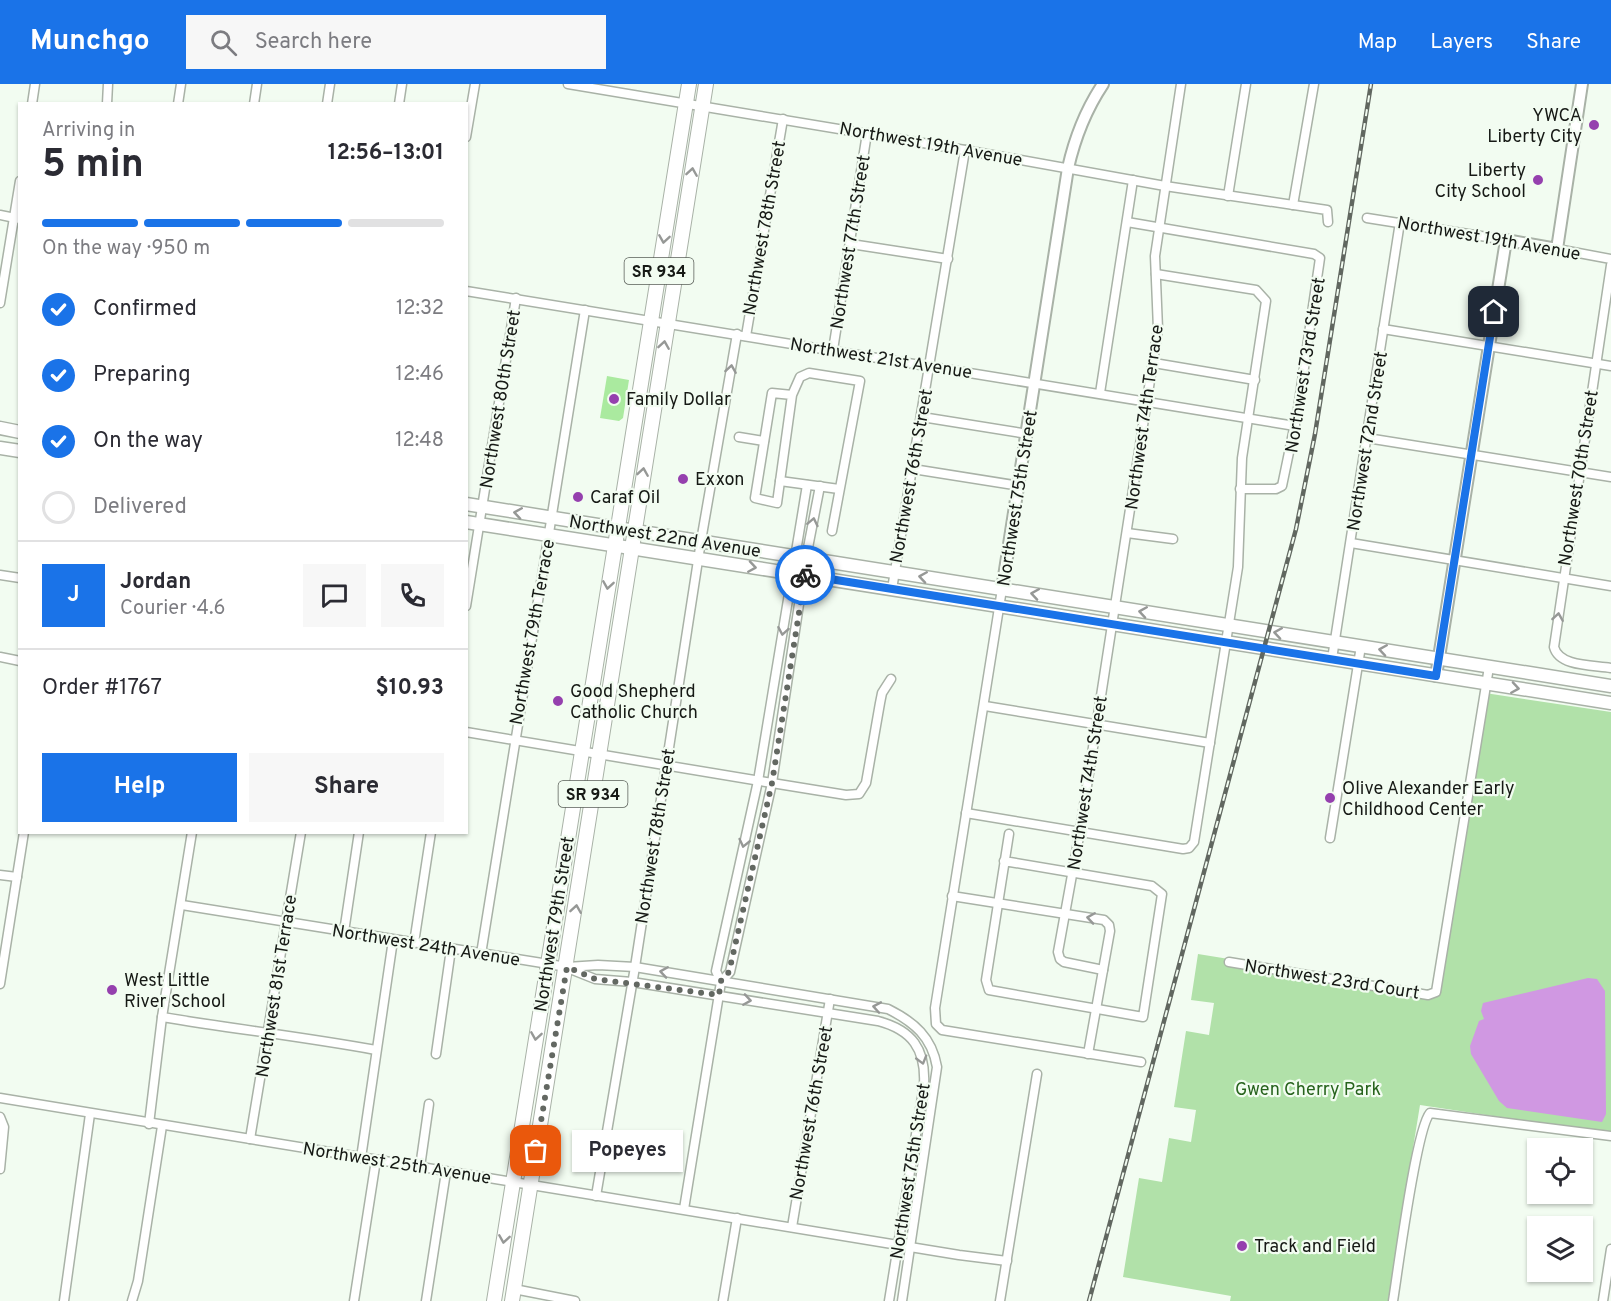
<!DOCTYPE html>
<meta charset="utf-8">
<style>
body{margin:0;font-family:Overpass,sans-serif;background:#f7f7f7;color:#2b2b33;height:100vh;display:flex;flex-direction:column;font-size:22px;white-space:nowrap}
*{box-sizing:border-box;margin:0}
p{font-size:20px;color:#7c7c81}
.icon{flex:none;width:33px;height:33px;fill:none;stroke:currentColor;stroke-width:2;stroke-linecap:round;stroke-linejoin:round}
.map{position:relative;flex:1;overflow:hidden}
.details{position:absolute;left:18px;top:18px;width:450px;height:732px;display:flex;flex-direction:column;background:#fff;border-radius:0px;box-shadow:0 2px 4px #0004}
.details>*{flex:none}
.buttons{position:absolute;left:1527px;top:1054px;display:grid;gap:12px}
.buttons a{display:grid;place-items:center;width:66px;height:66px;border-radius:0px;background:#fff;box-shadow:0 2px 4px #0004;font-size:30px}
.pin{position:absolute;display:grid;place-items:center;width:51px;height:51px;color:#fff;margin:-26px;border-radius:12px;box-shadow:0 3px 9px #0006}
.courier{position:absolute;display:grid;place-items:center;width:60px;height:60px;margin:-30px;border:4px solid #1a73e8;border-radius:50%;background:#fff;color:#222;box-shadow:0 2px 8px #0007}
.bubble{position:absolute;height:42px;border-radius:0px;background:#fff;box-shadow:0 2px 4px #0004;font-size:20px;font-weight:700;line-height:42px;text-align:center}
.summary em{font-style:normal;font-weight:700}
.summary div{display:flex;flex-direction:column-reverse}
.summary{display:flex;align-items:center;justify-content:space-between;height:102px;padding:0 24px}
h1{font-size:39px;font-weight:700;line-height:45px}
.bar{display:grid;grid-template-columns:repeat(4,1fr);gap:9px 6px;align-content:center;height:72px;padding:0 24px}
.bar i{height:8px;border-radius:4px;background:#e1e1e2}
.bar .active{background:#1a73e8}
.bar p{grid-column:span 4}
.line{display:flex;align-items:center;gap:15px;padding:0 24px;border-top:2px solid #e1e1e2}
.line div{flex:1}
.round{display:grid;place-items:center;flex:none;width:63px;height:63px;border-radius:0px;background:#f7f7f7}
ol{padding:0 24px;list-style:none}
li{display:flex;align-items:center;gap:18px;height:66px}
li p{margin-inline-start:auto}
li .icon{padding:6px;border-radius:50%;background:#1a73e8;color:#fff;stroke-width:4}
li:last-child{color:#7c7c81}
li i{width:33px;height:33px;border:3px solid #e1e1e2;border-radius:50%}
.button{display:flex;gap:12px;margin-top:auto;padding:12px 24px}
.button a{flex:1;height:69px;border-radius:0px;background:#1a73e8;color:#fff;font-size:24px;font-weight:700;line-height:69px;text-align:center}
.button a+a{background:#f7f7f7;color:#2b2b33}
header{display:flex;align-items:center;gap:36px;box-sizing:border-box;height:84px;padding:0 30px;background:#1a73e8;color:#fff}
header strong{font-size:28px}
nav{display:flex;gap:33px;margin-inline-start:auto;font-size:21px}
.search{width:420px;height:54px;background:#f7f7f7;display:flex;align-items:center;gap:15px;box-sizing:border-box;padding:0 21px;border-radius:0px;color:#7c7c81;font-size:22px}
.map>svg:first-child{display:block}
</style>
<header>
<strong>Munchgo</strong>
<div class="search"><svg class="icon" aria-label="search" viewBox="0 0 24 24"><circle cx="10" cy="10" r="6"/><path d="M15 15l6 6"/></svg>Search here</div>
<nav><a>Map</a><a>Layers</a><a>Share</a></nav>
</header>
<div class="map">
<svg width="1611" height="1217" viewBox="0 0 1611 1217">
<rect width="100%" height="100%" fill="#f2fcf1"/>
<path fill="#b1e1a9" d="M1485 609 1611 628V1050L1420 1021 1388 1217H1230L1231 1212 1123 1193 1139 1094 1162 1098 1169 1054 1191 1058 1196 1026 1174 1023 1186 947 1209 951 1214 919 1191 916 1198 870 1438 909Z"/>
<path fill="#d098e2" d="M1588 894 1597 895 1605 907 1606 1030 1602 1038 1507 1024 1499 1017 1471 970 1470 962 1479 937 1484 935 1481 927 1483 919Z"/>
<path fill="#aaea9f" d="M607 292 629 296 623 334 619 337 600 334Z"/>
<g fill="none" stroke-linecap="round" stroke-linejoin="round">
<g stroke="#a9b2a7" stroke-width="11">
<g id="minor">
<path d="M568 0 965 66 1165 102 1327 126 1328 138"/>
<path d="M32 20 35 0"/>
<path d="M107 20 108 0"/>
<path d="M178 20 181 0"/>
<path d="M254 20 257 0"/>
<path d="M327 20 330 0"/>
<path d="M399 20 402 0"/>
<path d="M466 53 475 0"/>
<path d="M1228 112 1246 0"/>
<path d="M1293 121 1314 0"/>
<path d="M0 131 20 135"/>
<path d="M1367 134 1506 156"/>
<path d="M1127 138 1314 170 1320 174 1298 325 1282 402 1276 405H1240"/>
<path d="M851 160 948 175"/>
<path d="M1557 165 1611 175"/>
<path d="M1611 181 1554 563C1559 583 1594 581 1611 584"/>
<path d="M466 207 1295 342"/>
<path d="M0 219 20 97"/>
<path d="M1383 245 1611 282"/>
<path d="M746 252 783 35"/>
<path d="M833 266 867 49"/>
<path d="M1154 279 1255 296"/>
<path d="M1100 309 1133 96"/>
<path d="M792 311 772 309 755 414 777 419 792 311 800 293 809 289 860 297 832 447"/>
<path d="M922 333 1028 350"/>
<path d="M739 353 764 357"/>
<path d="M1367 354 1611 393"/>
<path d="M913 385 1020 402"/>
<path d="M780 397 839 405"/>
<path d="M1127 449 1173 455"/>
<path d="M1351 459 1611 502"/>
<path d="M0 491 20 494"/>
<path d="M892 505 965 66"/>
<path d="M1002 505 935 924 936 940 942 946 1141 978"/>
<path d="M466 522 516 214"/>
<path d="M0 573 20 577"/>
<path d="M1332 575 1400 138"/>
<path d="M985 622 1210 659"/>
<path d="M466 648 772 699 846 711 859 710 866 699 880 619 882 609 891 595"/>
<path d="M966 729 1183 765 1189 764 1194 758 1238 483 1242 374 1266 217 1256 206 1156 190"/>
<path d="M1330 754 1361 562"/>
<path d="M1004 777 1152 802 1162 810 1143 933 989 906 986 896 1009 750"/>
<path d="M0 791 17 793"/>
<path d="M952 812 1104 836 1109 841 1110 847 1088 970"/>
<path d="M182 821 567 883 598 881 635 883 888 925C914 938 932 953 937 983L902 1217"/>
<path d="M344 848 359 748"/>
<path d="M414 859 431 748"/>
<path d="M481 870 585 226"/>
<path d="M1229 878 1428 911 1436 908 1489 583"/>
<path d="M570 885 595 895 632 898 878 937C912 946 926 965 924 1001L889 1217"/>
<path d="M1103 886 1064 878 1060 875 1058 868 1080 747 1158 245 1155 172 1181 0"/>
<path d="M721 898 716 887 758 697 807 401"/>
<path d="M0 900 24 748"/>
<path d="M162 933C234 945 305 953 376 966"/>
<path d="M436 970 451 865"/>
<path d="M0 1014 959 1171 1007 1177"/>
<path d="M0 1033 4 1043 0 1085"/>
<path d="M149 1040 162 933 192 748"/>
<path d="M250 1055 301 748"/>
<path d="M361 1074 393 856"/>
<path d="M420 1083 429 1020"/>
<path d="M596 1112 635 883 701 457 737 250"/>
<path d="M684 1125 721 898 730 888 772 699 806 474 820 402"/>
<path d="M792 1143 830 915"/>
<path d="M514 1205 575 1217"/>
<path d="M64 1217 90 1030"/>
<path d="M132 1217 138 1197 162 1042"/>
<path d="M354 1217 376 1076"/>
<path d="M426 1217 446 1088"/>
<path d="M723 1217 737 1134"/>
<path d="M1000 1217 1037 990"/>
<path d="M1393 1217C1398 1186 1416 1045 1430 1029L1611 1052"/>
<path d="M1603 1217 1611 1165"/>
</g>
</g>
<g stroke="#a9b2a7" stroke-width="14">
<g id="tertiary">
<path d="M1002 505 1068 84C1075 53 1085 27 1103 0"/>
<path d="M1436 592 1506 156 1557 165 1582 0"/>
</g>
</g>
<g stroke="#a9b2a7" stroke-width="15">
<g id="secondary">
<path d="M0 344 20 348"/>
<path d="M0 364 20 367"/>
<path d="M466 420 1611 602"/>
<path d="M466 438 1611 619"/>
</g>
</g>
<g stroke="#a9b2a7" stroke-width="16">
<g id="primary">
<path d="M494 1217 689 0"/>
<path d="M512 1217 706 0"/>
</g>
</g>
<use href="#minor" stroke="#fff" stroke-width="8"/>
<use href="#tertiary" stroke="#fff" stroke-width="10"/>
<use href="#secondary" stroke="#fff" stroke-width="12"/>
<use href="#primary" stroke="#fff" stroke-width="14"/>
<g stroke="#616760" stroke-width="4.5">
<path id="rail" d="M1089 1217 1296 445 1315 350 1371 0"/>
</g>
<use href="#rail" stroke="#f2fcf1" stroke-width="2" stroke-dasharray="7" stroke-linecap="butt"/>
</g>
<defs><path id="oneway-chevron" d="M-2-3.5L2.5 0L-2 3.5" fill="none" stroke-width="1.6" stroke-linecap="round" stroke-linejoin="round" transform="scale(1.5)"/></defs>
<g stroke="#969896">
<use href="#oneway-chevron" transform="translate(692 88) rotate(-81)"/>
<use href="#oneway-chevron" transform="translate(664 155) rotate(99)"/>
<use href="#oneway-chevron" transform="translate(664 261) rotate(-81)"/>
<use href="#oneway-chevron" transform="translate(731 285) rotate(-81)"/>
<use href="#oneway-chevron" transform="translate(643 388) rotate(-81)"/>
<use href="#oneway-chevron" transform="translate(518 429) rotate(-171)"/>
<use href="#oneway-chevron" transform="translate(813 438) rotate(-78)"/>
<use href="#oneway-chevron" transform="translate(752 483) rotate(9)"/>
<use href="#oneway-chevron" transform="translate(923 493) rotate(-171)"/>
<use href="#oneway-chevron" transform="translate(608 501) rotate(99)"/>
<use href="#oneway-chevron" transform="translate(1035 510) rotate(-171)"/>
<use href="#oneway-chevron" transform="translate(1143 528) rotate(-171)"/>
<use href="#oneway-chevron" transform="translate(1558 533) rotate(-81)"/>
<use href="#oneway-chevron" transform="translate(783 547) rotate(100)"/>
<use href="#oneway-chevron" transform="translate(1278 549) rotate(-171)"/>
<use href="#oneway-chevron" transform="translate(1383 566) rotate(-171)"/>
<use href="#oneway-chevron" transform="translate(1515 604) rotate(9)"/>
<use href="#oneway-chevron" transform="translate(744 759) rotate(103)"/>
<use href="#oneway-chevron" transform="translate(576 825) rotate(-81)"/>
<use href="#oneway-chevron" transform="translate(1091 834) rotate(-171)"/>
<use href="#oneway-chevron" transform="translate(664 888) rotate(-171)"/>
<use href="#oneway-chevron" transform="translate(747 916) rotate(9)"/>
<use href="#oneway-chevron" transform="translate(877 923) rotate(-170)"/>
<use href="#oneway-chevron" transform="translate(536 952) rotate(99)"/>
<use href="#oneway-chevron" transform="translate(922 976) rotate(74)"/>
<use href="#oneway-chevron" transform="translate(504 1155) rotate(99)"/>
</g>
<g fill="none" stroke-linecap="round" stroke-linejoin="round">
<path stroke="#636862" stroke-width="6" stroke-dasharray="0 10.8" d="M536 1067 567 883 595 895 719 911 721 897 729 888 772 699 805 491"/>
<path stroke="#1a73e8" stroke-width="8" d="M805 491 1436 592 1494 228"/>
</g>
<g fill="#9540ae" stroke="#f2fcf1" stroke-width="2">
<circle cx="1594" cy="41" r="6"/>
<circle cx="1538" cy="96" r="6"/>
<circle cx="614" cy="315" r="6"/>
<circle cx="683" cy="395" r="6"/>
<circle cx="578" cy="413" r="6"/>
<circle cx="558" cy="617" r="6"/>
<circle cx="1330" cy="714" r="6"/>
<circle cx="112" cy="906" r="6"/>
<circle cx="1242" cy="1162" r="6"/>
</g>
<g text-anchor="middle" stroke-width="4.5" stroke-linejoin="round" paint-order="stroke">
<g fill="#f2fcf1" stroke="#585d57" stroke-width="1.5">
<rect x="624.5" y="174" width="69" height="26" rx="4.5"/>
<rect x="558.5" y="697" width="69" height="26" rx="4.5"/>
</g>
<g font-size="16" font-weight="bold" fill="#161915">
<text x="659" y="193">SR 934</text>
<text x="593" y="716">SR 934</text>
</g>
<g font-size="18" fill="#161915" stroke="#f2fcf1" text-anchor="start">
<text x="1582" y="37" text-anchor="end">YWCA<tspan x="1582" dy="21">Liberty City</tspan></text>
<text x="1526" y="92" text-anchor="end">Liberty<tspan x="1526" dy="21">City School</tspan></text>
<text x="626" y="321">Family Dollar</text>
<text x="695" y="401">Exxon</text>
<text x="590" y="419">Caraf Oil</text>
<text x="570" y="613">Good Shepherd<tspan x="570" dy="21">Catholic Church</tspan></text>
<text x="1342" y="710">Olive Alexander Early<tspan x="1342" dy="21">Childhood Center</tspan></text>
<text x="124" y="902">West Little<tspan x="124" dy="21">River School</tspan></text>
<text x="1254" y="1168">Track and Field</text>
</g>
<g font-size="18" fill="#161915" stroke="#f2fcf1">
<text transform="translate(931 60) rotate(10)" y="6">Northwest 19th Avenue</text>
<text transform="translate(764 144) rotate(-80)" y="6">Northwest 78th Street</text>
<text transform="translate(1489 154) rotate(10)" y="6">Northwest 19th Avenue</text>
<text transform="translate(850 158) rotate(-81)" y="6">Northwest 77th Street</text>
<text transform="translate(881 274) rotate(9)" y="6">Northwest 21st Avenue</text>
<text transform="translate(1305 281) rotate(-81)" y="6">Northwest 73rd Street</text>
<text transform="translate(500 315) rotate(-81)" y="6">Northwest 80th Street</text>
<text transform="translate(1144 333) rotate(-82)" y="6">Northwest 74th Terrace</text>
<text transform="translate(1367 357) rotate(-81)" y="6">Northwest 72nd Street</text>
<text transform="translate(911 392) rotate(-80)" y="6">Northwest 76th Street</text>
<text transform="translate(1578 394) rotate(-81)" y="6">Northwest 70th Street</text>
<text transform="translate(1017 414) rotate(-81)" y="6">Northwest 75th Street</text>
<text transform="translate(665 452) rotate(9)" y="6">Northwest 22nd Avenue</text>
<text transform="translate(532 548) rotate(-80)" y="6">Northwest 79th Terrace</text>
<text transform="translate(1087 699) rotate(-81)" y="6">Northwest 74th Street</text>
<text transform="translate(655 752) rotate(-81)" y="6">Northwest 78th Street</text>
<text transform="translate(554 840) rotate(-81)" y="6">Northwest 79th Street</text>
<text transform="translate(426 861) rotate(9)" y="6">Northwest 24th Avenue</text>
<text transform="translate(1332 895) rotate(9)" y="6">Northwest 23rd Court</text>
<text transform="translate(276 902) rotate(-81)" y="6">Northwest 81st Terrace</text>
<text transform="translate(811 1029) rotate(-80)" y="6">Northwest 76th Street</text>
<text transform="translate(397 1079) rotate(9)" y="6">Northwest 25th Avenue</text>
<text transform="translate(910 1087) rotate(-81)" y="6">Northwest 75th Street</text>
</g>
<g font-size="18" fill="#27631d" stroke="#f2fcf1">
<text x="1308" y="1011">Gwen Cherry Park</text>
</g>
</g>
</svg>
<div class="buttons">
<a><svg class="icon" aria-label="locate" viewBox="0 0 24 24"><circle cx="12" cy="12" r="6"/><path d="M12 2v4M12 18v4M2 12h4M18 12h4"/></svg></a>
<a><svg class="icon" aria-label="layers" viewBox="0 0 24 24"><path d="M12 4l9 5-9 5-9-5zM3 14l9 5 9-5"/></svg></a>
</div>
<div class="pin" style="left:536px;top:1067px;background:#ea580c"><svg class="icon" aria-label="bag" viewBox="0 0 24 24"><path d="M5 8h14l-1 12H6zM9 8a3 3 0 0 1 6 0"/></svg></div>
<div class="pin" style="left:1494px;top:228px;background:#1f2937"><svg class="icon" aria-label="home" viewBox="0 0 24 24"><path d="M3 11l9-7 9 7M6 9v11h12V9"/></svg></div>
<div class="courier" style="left:805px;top:491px"><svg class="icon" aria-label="bike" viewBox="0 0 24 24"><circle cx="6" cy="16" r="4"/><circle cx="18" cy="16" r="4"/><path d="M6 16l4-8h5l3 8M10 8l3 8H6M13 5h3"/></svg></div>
<div class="bubble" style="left:572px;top:1046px;width:111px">Popeyes</div>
<section class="details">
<div class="summary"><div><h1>5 min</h1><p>Arriving in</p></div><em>12:56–13:01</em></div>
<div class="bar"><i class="active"></i><i class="active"></i><i class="active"></i><i></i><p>On the way · 950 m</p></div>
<ol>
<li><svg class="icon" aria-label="check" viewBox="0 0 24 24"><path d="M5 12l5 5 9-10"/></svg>Confirmed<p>12:32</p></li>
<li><svg class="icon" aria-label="check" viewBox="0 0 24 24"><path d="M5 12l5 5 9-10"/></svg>Preparing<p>12:46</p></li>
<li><svg class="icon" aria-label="check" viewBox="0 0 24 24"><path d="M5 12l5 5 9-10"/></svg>On the way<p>12:48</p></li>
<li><i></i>Delivered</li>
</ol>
<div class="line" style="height:108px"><b class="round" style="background:#1a73e8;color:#fff">J</b><div><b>Jordan</b><p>Courier · 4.6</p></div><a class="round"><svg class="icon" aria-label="chat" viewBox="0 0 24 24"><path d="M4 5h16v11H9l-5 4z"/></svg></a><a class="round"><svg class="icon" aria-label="phone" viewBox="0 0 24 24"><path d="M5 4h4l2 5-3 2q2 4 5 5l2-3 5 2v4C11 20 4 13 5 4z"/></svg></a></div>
<div class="line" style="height:78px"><div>Order #1767</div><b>$10.93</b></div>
<div class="button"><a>Help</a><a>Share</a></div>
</section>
</div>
